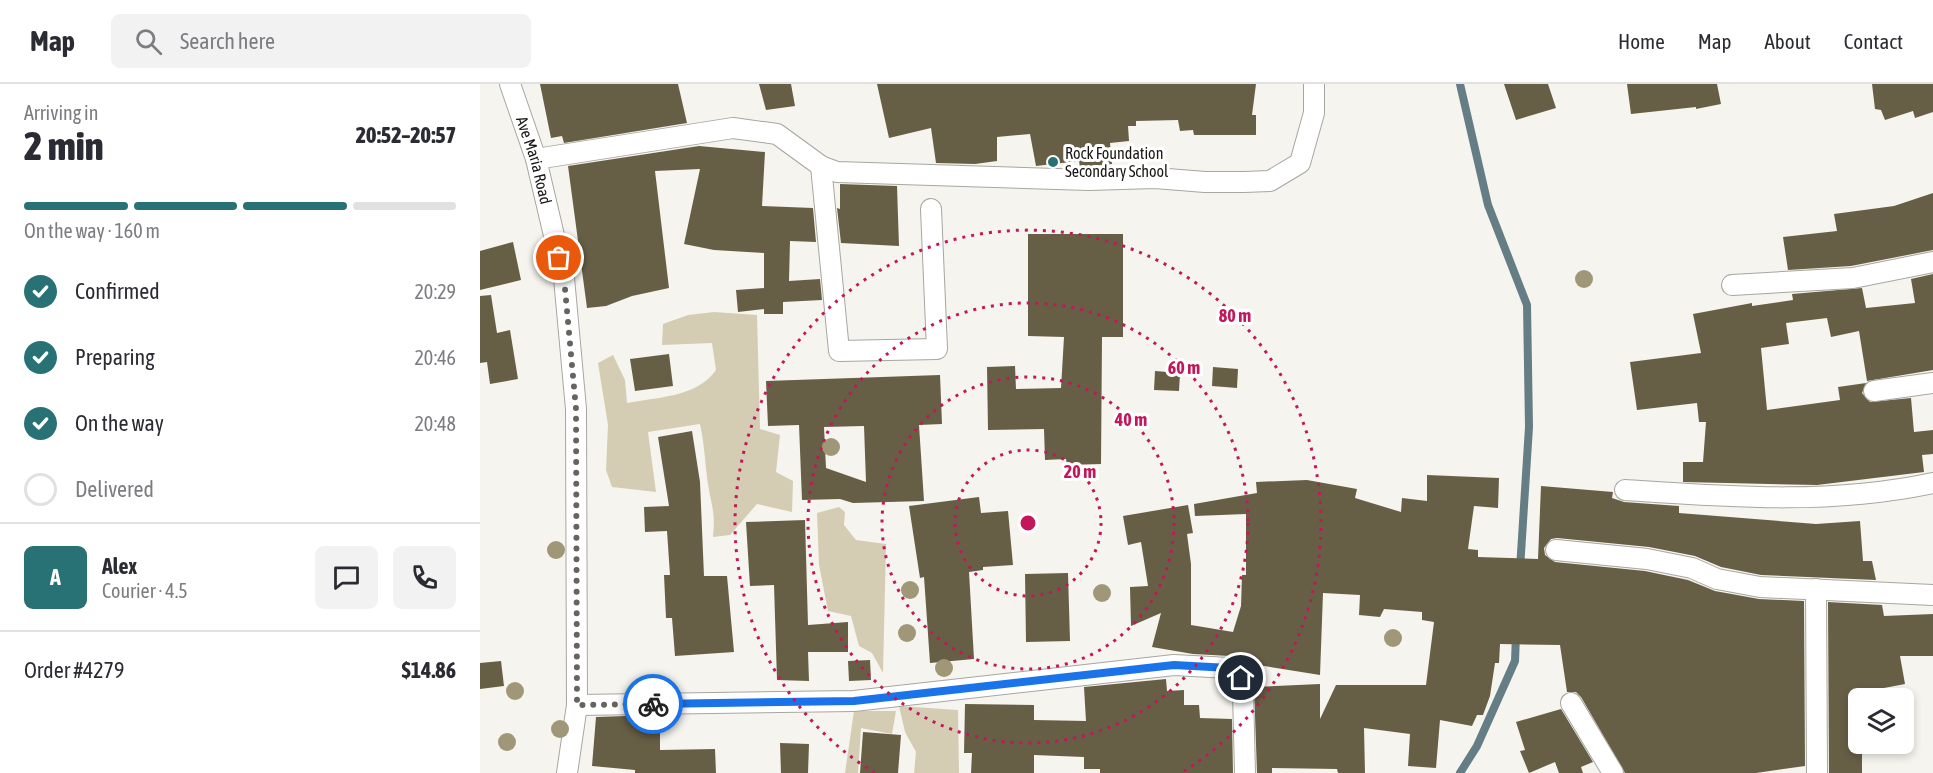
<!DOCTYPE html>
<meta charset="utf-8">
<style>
body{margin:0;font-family:"Asap Condensed",sans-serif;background:#f2f2f3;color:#2b2b33;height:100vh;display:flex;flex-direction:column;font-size:22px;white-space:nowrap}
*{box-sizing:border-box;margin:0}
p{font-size:20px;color:#7c7c81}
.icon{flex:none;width:33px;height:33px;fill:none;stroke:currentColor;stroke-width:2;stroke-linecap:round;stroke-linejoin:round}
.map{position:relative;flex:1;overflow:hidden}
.sheet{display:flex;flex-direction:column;background:#fff;width:480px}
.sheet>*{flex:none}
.buttons{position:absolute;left:1368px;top:604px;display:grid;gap:12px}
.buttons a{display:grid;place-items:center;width:66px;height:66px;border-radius:9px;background:#fff;box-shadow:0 3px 9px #0003;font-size:30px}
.pin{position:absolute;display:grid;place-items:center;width:51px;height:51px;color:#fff;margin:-26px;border:3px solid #fff;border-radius:50%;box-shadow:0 2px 6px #0007}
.courier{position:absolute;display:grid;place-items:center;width:60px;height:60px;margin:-30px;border:4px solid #1a73e8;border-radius:50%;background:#fff;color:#222;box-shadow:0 2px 8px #0007}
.head em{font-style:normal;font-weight:800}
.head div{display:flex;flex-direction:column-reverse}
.head{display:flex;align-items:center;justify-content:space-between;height:102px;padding:0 24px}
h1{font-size:39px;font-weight:800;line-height:45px}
.bar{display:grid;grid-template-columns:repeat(4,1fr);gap:9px 6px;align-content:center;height:72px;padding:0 24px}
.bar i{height:8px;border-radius:4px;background:#e1e1e2}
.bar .on{background:#287275}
.bar p{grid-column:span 4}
.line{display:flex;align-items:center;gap:15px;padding:0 24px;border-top:2px solid #e1e1e2}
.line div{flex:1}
.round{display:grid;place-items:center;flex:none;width:63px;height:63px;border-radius:9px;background:#f2f2f3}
ol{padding:0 24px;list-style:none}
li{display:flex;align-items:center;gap:18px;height:66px}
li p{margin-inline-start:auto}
li .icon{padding:6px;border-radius:50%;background:#287275;color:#fff;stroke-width:4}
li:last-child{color:#7c7c81}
li i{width:33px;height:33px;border:3px solid #e1e1e2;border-radius:50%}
header{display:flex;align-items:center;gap:36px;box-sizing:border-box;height:84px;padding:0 30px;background:#fff;border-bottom:2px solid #e1e1e2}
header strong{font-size:28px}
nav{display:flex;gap:33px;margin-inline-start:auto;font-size:21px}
.search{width:420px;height:54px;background:#f2f2f3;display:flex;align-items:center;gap:15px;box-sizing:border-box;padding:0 21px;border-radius:9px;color:#7c7c81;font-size:22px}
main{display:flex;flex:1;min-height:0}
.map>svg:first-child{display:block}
</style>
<header>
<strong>Map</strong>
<div class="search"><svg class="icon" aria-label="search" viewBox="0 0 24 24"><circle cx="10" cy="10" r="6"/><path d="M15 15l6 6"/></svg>Search here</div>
<nav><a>Home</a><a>Map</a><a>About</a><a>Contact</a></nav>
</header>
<main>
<section class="sheet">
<div class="head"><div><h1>2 min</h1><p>Arriving in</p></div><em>20:52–20:57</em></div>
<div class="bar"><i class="on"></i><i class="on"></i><i class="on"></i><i></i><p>On the way · 160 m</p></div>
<ol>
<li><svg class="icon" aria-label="check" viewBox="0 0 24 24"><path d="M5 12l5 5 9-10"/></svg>Confirmed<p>20:29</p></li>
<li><svg class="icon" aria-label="check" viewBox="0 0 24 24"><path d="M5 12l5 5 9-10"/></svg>Preparing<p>20:46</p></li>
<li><svg class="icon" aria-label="check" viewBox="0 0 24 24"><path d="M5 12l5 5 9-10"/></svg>On the way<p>20:48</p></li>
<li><i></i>Delivered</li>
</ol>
<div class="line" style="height:108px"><b class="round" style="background:#287275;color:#fff">A</b><div><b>Alex</b><p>Courier · 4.5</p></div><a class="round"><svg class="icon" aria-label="chat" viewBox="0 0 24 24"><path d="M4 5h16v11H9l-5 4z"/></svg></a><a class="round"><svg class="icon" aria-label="phone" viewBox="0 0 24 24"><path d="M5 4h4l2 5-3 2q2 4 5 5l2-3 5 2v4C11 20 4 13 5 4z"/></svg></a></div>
<div class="line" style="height:78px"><div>Order #4279</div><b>$14.86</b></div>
</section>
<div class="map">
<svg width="1453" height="689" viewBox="0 0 1453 689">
<rect width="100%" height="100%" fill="#f6f4ee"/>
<g fill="#d4cdb4">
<path d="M234 228 277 231 280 345 300 351 296 388 313 397 312 428 277 420 250 451 233 453C235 430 233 427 229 406 225 384 225 362 220 340L168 348 176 408 132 403 126 386 128 341 118 279 133 271 145 296 147 319C179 313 217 313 236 286L232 259 182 261 183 240 208 231Z"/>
<path d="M359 423 365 428 364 441 376 456 406 460 403 589 392 569 379 562 371 532 348 527 339 481 337 429Z"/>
<path d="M419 622 478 626 479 689H434L436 668 425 648Z"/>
<path d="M374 627H416L412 650 381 644 378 689H365Z"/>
</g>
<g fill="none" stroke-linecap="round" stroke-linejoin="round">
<g stroke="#657d84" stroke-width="8">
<path d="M980 0 1008 121 1047 221 1049 343 1040 485"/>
<path d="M980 689 997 662 1035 577 1036 551"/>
</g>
</g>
<g fill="#675f45" fill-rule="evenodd">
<path d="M60 0H198L207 39 84 59 82 52 71 54Z"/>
<path d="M279 0H311L315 22 286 26Z"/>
<path d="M397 0H776L772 31H776V51H714L713 46 700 47 698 36 656 37V42H648L649 57 630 59 632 80 600 83 599 77 556 82 550 50 517 53V77L495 80 456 79 451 44 409 54Z"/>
<path d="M1024 0H1068L1076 24 1036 36Z"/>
<path d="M1147 0H1237L1241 20 1216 25V23L1151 30Z"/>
<path d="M1392 0H1453V28L1435 34 1433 27 1405 36 1401 26 1395 25Z"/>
<path d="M219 62 285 68 282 122 333 124 336 158 310 157 309 197 340 195 342 216 303 218V230H284V225L258 228 256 206 284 204V169L234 166 204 160 220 85 175 87 189 204 152 212 126 222 107 224 88 82Z"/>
<path d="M360 100 417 102 419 162 361 159 357 124 360 125Z"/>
<path d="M1453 109V166L1371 182 1308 186 1303 153 1357 147 1354 130 1414 122Z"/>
<path d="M548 150H643V253H622L621 380 587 381 586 375 565 376 564 345 508 346 507 283 535 282 536 305 581 304 584 253 548 252Z"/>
<path d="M33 158 41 196 0 206V167Z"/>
<path d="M1453 190V286L1387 297 1379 247 1351 253 1347 234 1306 239 1309 260 1281 264 1287 326 1360 316 1358 303 1386 299 1382 309 1390 318 1431 314 1434 348 1453 346V370L1442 371 1444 388 1337 401 1203 398V378H1223L1226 338H1219L1217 319 1157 326 1150 278 1221 269 1213 230 1272 219V222L1313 216 1312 210 1382 204 1386 224 1435 219 1431 195Z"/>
<path d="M11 211 17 249 30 246 38 295 10 300 7 278 0 279V212Z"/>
<path d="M189 270 193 302 155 307 150 275Z"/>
<path d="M733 283 758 285 757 304 732 302Z"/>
<path d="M675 287 700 289 699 307 674 306Z"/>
<path d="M460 291 462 340 439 341 444 417 373 419 360 415 322 416 319 341 288 342 286 297ZM384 342 386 398 346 384 344 343Z"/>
<path d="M212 347 220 398 224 492H247L254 568 195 572 192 534H186L184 491H190L187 447 165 448 164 423 189 422 178 353Z"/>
<path d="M947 391 1019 394 1018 424 994 422 988 465 998 466V473L1058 475 1061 402 1133 408 1132 414 1144 418 1199 422V429L1336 440 1380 437 1383 477H1392L1396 496 1281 491 1241 483 1215 472 1169 463 1077 454 1071 455 1064 464 1065 471 1075 478 1165 487 1208 496 1235 507 1279 515 1324 517 1325 682 1276 689H1145L1101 613 1096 608H1087L1080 561 1020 560 1019 579H1015L1010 612 1003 631H997L992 642 960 636 956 684 928 682 930 650 884 644 885 689H858L857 685 792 684V689H777L774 603 840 600V635L856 601H946L954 538 942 536V528L904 525 900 533 879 531 880 511 843 509 840 591 760 578 750 572 713 570 672 563 681 529 651 542 650 503 668 502 661 458 648 461 643 432 708 421 713 449 707 450 711 480V541L753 548 761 522 762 491H766V430L715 432 714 420 777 409 776 398 827 396 877 405 875 414 921 428 922 414 947 417Z"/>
<path d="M499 413 501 429 528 427 533 481 503 483V486L489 488 494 575 450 579 444 493 440 494 429 422Z"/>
<path d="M325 436 328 541 368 538V568H328L329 597 297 596 294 501 270 502 266 438Z"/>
<path d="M588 489 590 557 546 558 545 490Z"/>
<path d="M1348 518 1402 521 1404 532 1453 530V572H1420L1425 600 1383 608V615H1378V660H1382V689H1349Z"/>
<path d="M390 576 391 596 369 597 368 577Z"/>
<path d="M21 577 24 602 0 605V579Z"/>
<path d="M686 595 687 607 704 606V621H719L720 634 752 635 753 689H620V685H604V673L554 671V689H491L492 669H484L485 620 554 621V636L606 637 604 603Z"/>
<path d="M1081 625 1113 678 1101 683 1103 689H1079L1075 678 1049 689 1040 667 1045 666 1036 638Z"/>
<path d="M145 632 180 635V666L235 665 236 689H155V686L112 682 116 633Z"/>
<path d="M383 648 421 651 418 689H380Z"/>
<path d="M300 659 329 660 328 689H301Z"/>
</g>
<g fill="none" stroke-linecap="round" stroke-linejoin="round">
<g stroke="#a7a6a0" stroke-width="22">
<g id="street">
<path id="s1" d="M30 0 56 75 84 194 96 325 97 621 87 689"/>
<path d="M56 75 253 44 297 50 341 82 357 88 609 96 675 94 725 98H764L790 97 820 79 834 29V0"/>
<path d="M341 82 359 267 457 265 451 125"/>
<path d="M1252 201 1373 194 1453 178"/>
<path d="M1394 307 1453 299"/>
<path d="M1145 406C1249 413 1350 421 1453 399"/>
<path d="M1076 466 1167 475 1212 484 1237 495 1280 503 1453 511"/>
<path d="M1336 505 1337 689"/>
<path d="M1091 619 1133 689"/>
<path d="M97 621 374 617 694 581 749 584 761 594 763 608 765 689"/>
</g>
</g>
<use href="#street" stroke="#fff" stroke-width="20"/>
</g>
<g fill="#9f9778">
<circle cx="1104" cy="195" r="9"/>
<circle cx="351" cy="363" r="9"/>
<circle cx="76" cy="466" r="9"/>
<circle cx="430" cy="506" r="9"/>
<circle cx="622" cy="509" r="9"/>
<circle cx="427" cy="549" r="9"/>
<circle cx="913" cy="554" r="9"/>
<circle cx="464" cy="584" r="9"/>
<circle cx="35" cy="607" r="9"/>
<circle cx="80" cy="645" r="9"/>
<circle cx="27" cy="658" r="9"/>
</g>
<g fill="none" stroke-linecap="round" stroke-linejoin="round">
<path stroke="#666461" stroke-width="6" stroke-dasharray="0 10.8" d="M79 174 84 194 96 325 97 621 173 620"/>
<path stroke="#1a73e8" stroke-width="8" d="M173 620 374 617 694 581 749 584 761 594"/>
</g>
<g fill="none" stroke="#c2185b" stroke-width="3" stroke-dasharray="3 6">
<circle cx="548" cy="439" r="73"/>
<circle cx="548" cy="439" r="146"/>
<circle cx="548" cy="439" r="220"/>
<path d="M395 689A293 293 0 1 1 701 689"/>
</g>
<circle fill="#287275" stroke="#fff" stroke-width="2" cx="573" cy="78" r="6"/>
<g text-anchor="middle" stroke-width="6" stroke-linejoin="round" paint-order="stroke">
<g font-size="16" fill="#181715" stroke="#fff" text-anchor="start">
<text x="585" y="75">Rock Foundation<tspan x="585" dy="18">Secondary School</tspan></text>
</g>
<g font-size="16" fill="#181715" stroke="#fff">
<text dy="6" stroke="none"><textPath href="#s1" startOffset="80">Ave Maria Road</textPath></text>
</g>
</g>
<circle cx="548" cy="439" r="9" fill="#c2185b" stroke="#fff" stroke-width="3"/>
<g font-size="18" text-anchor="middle" font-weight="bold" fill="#c2185b" stroke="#fff" stroke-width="6" stroke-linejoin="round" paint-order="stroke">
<text x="755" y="238">80 m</text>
<text x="704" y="290">60 m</text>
<text x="651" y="342">40 m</text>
<text x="600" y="394">20 m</text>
</g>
</svg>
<div class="buttons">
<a><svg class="icon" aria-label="layers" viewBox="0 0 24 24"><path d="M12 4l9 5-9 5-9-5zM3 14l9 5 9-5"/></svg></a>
</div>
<div class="pin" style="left:79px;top:174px;background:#ea580c"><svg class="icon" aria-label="bag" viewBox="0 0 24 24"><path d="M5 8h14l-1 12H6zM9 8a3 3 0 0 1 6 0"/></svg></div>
<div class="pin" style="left:761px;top:594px;background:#1f2937"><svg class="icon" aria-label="home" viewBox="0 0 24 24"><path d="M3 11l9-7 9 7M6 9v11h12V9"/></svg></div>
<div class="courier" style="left:173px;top:620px"><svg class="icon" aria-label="bike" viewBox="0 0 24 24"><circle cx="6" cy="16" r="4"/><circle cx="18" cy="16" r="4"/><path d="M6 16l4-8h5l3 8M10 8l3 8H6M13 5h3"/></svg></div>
</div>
</main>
